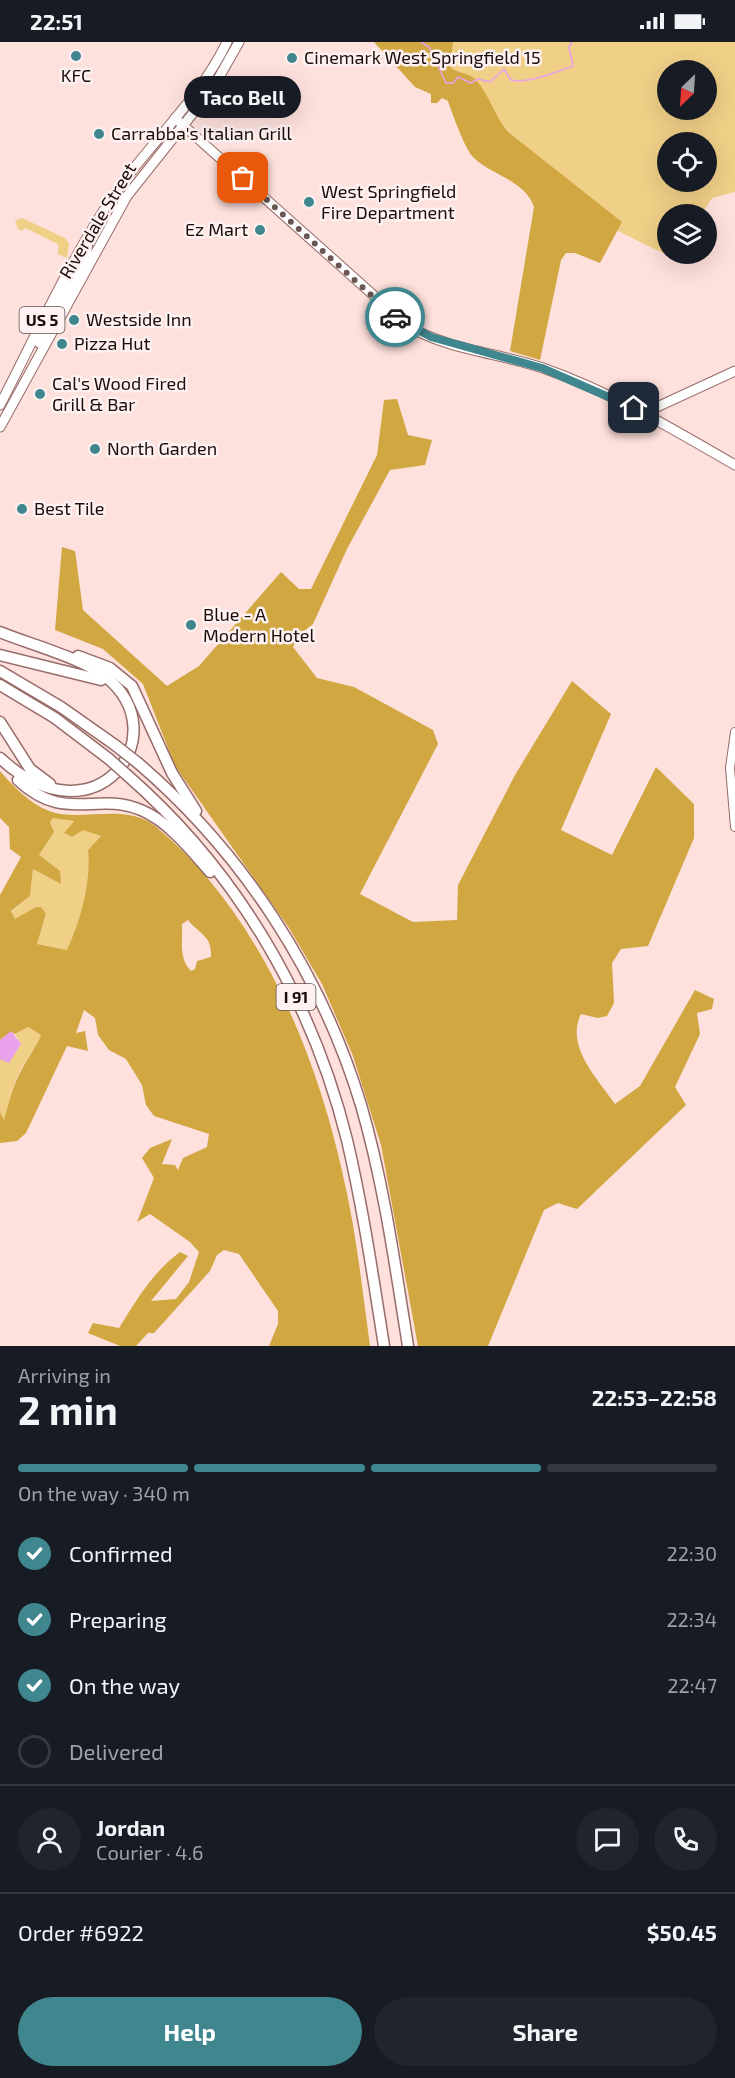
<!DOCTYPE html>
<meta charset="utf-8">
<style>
body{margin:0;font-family:"Exo 2",sans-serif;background:#20242c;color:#f1f3f6;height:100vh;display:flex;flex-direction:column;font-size:22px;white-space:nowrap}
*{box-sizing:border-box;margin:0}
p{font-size:20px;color:#9ea1a6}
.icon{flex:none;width:33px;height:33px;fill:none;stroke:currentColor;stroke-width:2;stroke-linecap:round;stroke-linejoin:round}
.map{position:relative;height:1304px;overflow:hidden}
.drawer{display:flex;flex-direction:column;background:#171b24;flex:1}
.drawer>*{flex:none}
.needle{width:39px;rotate:205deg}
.tools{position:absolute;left:657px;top:18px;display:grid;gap:12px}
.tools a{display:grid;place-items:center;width:60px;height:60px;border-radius:50%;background:#171b24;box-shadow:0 6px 24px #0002;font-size:30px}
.pin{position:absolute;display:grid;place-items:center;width:51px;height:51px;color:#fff;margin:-26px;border-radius:12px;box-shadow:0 3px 9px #0006}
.courier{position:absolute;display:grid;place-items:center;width:60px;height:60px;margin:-30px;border:4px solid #3f868f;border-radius:50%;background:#fff;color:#222;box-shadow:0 2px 8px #0007}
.bubble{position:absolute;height:42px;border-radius:21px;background:#171b24;box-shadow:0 6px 24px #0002;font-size:20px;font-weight:700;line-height:42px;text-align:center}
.head em{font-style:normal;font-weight:700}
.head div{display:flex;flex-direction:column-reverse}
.head{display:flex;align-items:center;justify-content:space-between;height:102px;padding:0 18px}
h1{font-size:39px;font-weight:700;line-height:45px}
.bar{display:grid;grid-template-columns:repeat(4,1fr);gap:9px 6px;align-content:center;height:72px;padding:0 18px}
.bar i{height:8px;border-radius:4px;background:#363941}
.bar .active{background:#3f868f}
.bar p{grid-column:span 4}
.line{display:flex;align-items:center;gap:15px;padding:0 18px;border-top:2px solid #363941}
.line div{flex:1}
.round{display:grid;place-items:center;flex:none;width:63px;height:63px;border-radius:32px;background:#20242c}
ol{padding:0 18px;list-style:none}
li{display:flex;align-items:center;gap:18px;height:66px}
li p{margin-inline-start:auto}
li .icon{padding:6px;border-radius:50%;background:#3f868f;color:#fff;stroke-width:4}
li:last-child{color:#9ea1a6}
li i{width:33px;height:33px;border:3px solid #363941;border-radius:50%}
.cta{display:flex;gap:12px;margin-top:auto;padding:12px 18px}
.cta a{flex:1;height:69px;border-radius:36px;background:#3f868f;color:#fff;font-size:24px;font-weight:700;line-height:69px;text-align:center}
.cta a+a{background:#20242c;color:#f1f3f6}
.status{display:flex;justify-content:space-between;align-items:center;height:42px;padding:0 30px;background:#171b24;direction:ltr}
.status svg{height:16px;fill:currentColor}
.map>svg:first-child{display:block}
</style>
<div class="status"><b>22:51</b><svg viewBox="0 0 49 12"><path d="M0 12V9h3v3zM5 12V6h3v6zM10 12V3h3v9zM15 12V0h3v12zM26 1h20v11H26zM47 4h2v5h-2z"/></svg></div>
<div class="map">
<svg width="735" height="1304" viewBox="0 0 735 1304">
<rect width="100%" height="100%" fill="#fee0dc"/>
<g fill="#f0cf87" fill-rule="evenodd">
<path d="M433 0H735V150L712 156 702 172H668V212H679L675 217 612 186 486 92ZM668 28H706V68H668ZM668 100H706V140H668Z"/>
<path d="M22 176 65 196 69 201 67 216 58 212V202L25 186 22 189 18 187 15 179Z"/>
<path d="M53 775 74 779 64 791 72 795 83 787 101 794 88 808C91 841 81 878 67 908L37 902 46 873 36 865 15 878 11 870 30 854 33 827 61 842 39 813 54 790 50 780Z"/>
<path d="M28 985 41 993C36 1006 29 1014 22 1025 13 1042 9 1060 4 1079L0 1070V1016L9 1021 21 1002 15 992Z"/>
</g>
<g fill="#d1a742" fill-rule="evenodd">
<path d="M374 0H453L450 25C457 32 468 30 475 37 488 50 494 73 508 90L622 180 600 221 575 211H566L561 218 540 318 510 309 534 165C525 138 492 134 473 115 465 107 452 71 448 59L442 56 437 61H431V52L415 45Z"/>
<path d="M397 357 408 393 432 398 425 423 390 428 347 507 313 582 299 593 293 605 317 636 354 645 433 688 438 702 360 852 413 880 457 878 458 843 515 733 572 639 611 672 561 788 612 813 656 725 694 762V796L648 904 621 907 612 921 614 961 607 974 598 976 581 972C565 1004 597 1036 615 1062L640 1044 695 948 714 957 712 967 697 971 700 992 675 1045 686 1063 577 1167 558 1161 544 1168 488 1304H418L381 1103 353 1014 322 942 289 886 175 724 143 642 103 607 55 588 62 505 75 509 83 568 167 644 199 624 281 530 299 547H311L377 413 384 358Z"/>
<path d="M0 729C14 745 29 761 49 769 81 781 124 760 155 784 256 867 314 1004 342 1129 356 1187 362 1246 370 1304H269L278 1282V1269L239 1212 224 1208 217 1213 210 1229 154 1291H148L136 1304H120L88 1291 93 1281 119 1286C137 1257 153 1230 180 1210L188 1214 151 1259 176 1257 189 1240 199 1210 190 1200 150 1172 137 1180 154 1136 142 1116 150 1106 172 1097 162 1122 175 1123 178 1128 183 1116 207 1105 209 1092 154 1074 146 1063 142 1043 126 1017 109 1008 98 993 95 976 84 968 76 991 85 989 88 1009 67 1004 26 1091 17 1099 0 1101V1070L4 1078C9 1060 13 1043 22 1027 28 1015 36 1006 41 993L28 985 15 992 11 990 0 998V853L21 815 10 807 9 785 0 776ZM53 776 74 779 64 791 72 795 83 788 101 794 88 808C91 841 81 877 67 908L37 902 46 872 41 865H36L15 877 11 869 30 854 33 827 61 842 60 829 39 813 54 790 50 780ZM188 878C199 892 212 893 211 915L197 919 195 927 191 929C178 916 183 899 182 882Z"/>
</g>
<path fill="#e8a1ea" d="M11 989 21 1002 9 1021 0 1017V998Z"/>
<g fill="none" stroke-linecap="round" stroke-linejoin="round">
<path stroke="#e8a1ea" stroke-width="1.5" d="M421 0 429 5 446 41H453L458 35 471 41 478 37 490 40 504 27 511 38C528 42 556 30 573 24L569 5 572 0"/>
<g stroke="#976b67" stroke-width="10">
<path id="minor" d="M735 690 730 726 735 785"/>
</g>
<g stroke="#976b67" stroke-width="11">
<g id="major">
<path d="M175 76 408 284C448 308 499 311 543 326 611 350 673 387 735 423"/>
<path d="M39 301 87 209 88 196"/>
<path d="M0 363C36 293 69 220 113 154 149 102 199 58 227 0"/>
<path d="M644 371 735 329"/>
<path d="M0 385 127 154 213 46 239 0"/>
</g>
</g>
<g stroke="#976b67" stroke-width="13">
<g id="highway">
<path d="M0 590C29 602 82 616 106 635 179 694 94 804 0 716"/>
<path d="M0 613 101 638"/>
<path d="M78 614 110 626 132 644 172 731 196 769"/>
<path d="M0 629 61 665 115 703"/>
<path d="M0 643 55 676 109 717"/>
<path d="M0 680 30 727 50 742"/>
<path d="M138 721C243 811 321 931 361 1063 384 1142 395 1223 408 1304"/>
<path d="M127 733C237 829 312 957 347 1098 363 1166 373 1235 384 1304"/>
<path d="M18 738C65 782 95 749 141 768 168 779 192 809 210 830"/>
</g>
</g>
<use href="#minor" stroke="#fff" stroke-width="8"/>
<use href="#major" stroke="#fff" stroke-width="9"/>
<use href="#highway" stroke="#fff" stroke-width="10"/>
<g stroke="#976b67" stroke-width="13" stroke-linecap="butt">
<g id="highway-bridge">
<path d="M115 703 138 721"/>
<path d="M109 717 127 733"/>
</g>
</g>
<use href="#highway-bridge" stroke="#fff" stroke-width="10"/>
</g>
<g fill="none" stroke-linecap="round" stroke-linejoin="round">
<path stroke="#6a5653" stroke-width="6" stroke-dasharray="0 10.8" d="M243 136 395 275"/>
<path stroke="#3f868f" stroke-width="8" d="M395 275 431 295 542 326 634 366"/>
</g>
<g fill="#3f868f" stroke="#fdf2f1" stroke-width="2">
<circle cx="76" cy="14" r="6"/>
<circle cx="292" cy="16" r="6"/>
<circle cx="99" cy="92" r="6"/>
<circle cx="309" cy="160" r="6"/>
<circle cx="260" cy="188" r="6"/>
<circle cx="74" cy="278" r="6"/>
<circle cx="62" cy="302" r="6"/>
<circle cx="40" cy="352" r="6"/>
<circle cx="95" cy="407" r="6"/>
<circle cx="22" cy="467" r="6"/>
<circle cx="191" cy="583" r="6"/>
</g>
<g text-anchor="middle" stroke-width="5" stroke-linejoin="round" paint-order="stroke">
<g fill="#fdf2f1" stroke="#5f504f" stroke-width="1.5">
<rect x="19.5" y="265" width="45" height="26" rx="4.5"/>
<rect x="276.5" y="942" width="39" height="26" rx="4.5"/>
</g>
<g font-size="16" font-weight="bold" fill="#1b0b09">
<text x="42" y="284">US 5</text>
<text x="296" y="961">I 91</text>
</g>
<g font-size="18" fill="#1b0b09" stroke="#fdf2f1" text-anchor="start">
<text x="304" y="22">Cinemark West Springfield 15</text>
<text x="76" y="40" text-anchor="middle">KFC</text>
<text x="111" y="98">Carrabba's Italian Grill</text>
<text x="321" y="156">West Springfield<tspan x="321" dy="21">Fire Department</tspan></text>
<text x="248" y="194" text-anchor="end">Ez Mart</text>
<text x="86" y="284">Westside Inn</text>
<text x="74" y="308">Pizza Hut</text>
<text x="52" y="348">Cal's Wood Fired<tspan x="52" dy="21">Grill &amp; Bar</tspan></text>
<text x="107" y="413">North Garden</text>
<text x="34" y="473">Best Tile</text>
<text x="203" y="579">Blue - A<tspan x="203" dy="21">Modern Hotel</tspan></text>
</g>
<g font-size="18" fill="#1b0b09" stroke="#fdf2f1">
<text transform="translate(98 179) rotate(-59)" y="6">Riverdale Street</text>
</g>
</g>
</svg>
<div class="tools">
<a><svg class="needle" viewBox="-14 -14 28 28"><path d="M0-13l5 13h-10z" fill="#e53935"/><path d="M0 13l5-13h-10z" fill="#9ea1a6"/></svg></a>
<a><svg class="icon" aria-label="locate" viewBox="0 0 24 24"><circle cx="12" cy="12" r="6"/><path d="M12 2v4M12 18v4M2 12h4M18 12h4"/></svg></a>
<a><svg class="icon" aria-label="layers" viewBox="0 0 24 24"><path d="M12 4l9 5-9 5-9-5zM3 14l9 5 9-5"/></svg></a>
</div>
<div class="pin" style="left:243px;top:136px;background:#ea580c"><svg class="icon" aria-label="bag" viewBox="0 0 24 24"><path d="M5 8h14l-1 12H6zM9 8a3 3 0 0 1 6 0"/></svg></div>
<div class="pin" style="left:634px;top:366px;background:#1f2937"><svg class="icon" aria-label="home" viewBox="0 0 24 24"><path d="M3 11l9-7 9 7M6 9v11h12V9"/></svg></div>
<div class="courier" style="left:395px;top:275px"><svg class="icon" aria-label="car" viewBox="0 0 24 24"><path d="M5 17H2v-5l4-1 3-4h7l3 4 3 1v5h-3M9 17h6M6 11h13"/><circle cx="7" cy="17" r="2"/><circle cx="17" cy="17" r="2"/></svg></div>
<div class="bubble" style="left:184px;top:34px;width:117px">Taco Bell</div>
</div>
<section class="drawer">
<div class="head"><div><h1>2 min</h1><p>Arriving in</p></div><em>22:53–22:58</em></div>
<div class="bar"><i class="active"></i><i class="active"></i><i class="active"></i><i></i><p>On the way · 340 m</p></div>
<ol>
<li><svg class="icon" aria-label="check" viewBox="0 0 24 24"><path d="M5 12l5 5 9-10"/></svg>Confirmed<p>22:30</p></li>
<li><svg class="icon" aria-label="check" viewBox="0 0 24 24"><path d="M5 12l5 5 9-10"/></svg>Preparing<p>22:34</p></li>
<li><svg class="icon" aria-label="check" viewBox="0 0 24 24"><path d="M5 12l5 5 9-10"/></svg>On the way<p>22:47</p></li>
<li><i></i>Delivered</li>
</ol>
<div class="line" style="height:108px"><a class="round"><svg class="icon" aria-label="person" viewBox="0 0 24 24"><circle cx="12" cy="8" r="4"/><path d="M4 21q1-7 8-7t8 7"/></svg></a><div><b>Jordan</b><p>Courier · 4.6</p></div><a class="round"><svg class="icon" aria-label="chat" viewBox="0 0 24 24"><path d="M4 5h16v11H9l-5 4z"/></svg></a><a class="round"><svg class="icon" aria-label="phone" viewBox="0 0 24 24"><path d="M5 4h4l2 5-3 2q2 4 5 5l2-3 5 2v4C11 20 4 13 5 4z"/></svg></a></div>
<div class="line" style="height:78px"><div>Order #6922</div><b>$50.45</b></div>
<div class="cta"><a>Help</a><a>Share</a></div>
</section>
